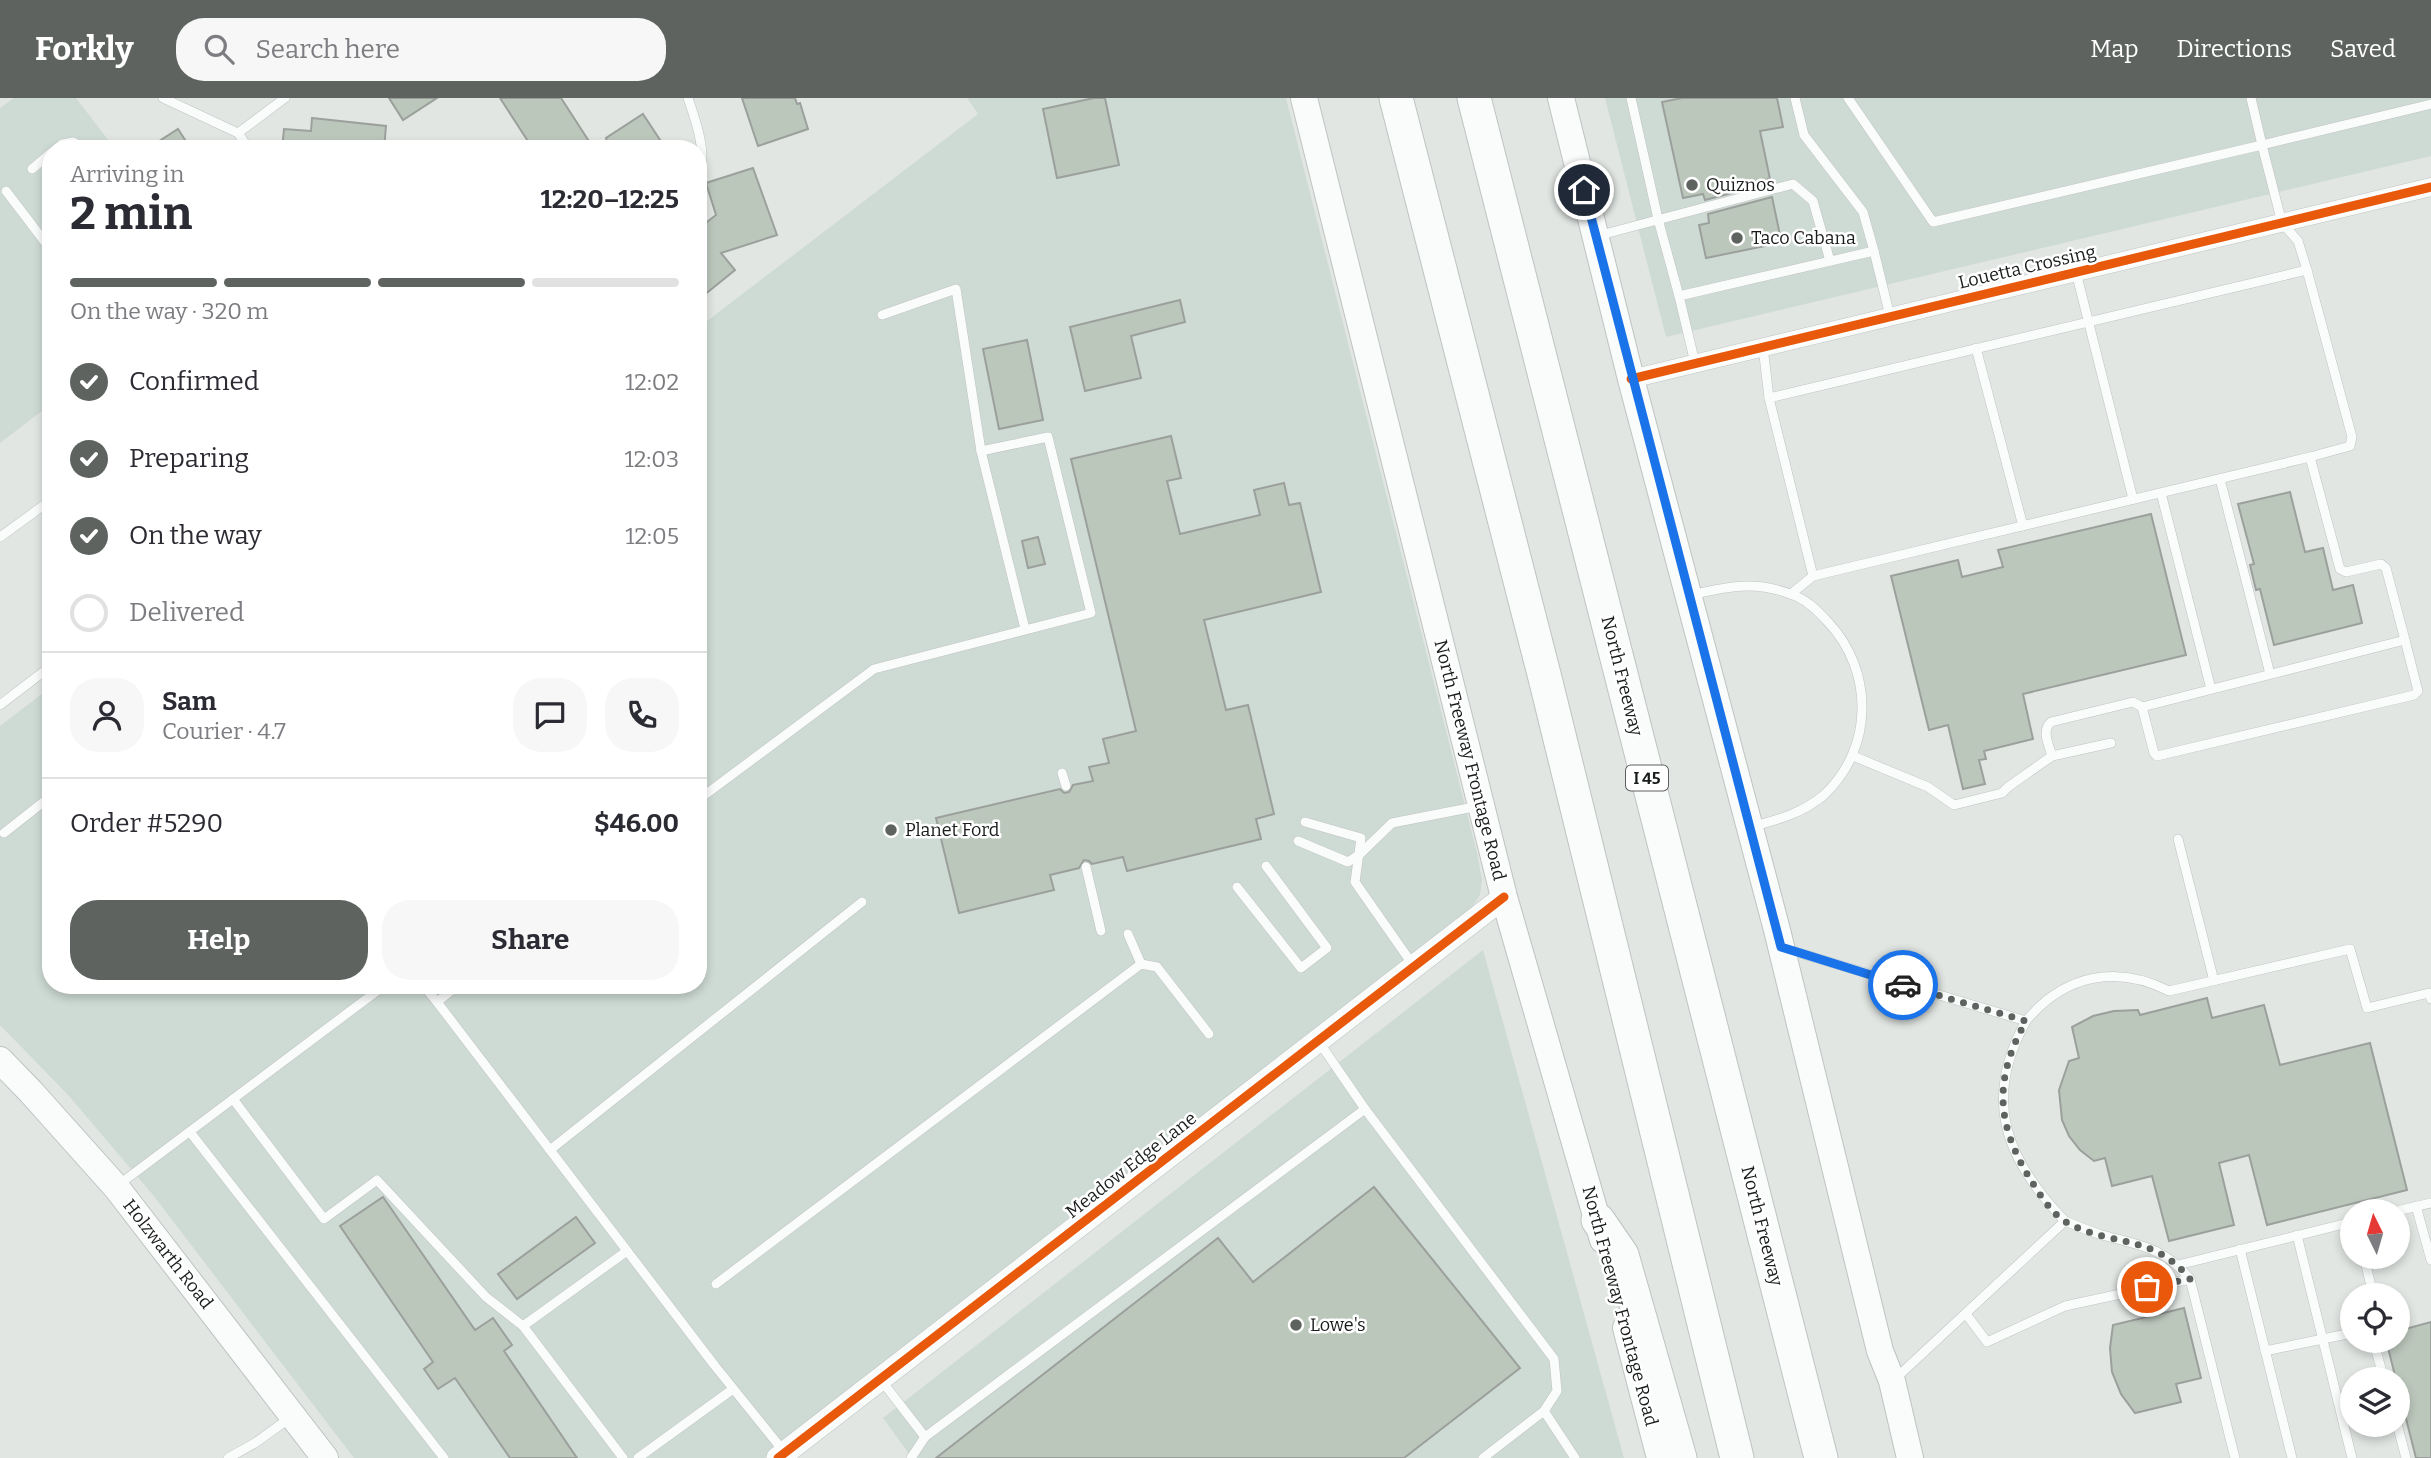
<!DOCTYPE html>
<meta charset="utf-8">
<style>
body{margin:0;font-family:Bitter,serif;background:#f7f7f7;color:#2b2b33;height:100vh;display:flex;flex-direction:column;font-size:26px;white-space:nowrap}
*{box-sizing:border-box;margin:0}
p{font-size:23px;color:#7c7c81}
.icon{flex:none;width:38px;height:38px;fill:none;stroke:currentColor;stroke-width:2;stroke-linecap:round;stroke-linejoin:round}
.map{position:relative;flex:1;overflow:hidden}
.details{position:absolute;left:42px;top:42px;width:665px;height:854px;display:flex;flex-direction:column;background:#fff;border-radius:28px;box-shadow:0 4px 10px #0003}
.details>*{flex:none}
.needle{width:46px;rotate:355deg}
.tools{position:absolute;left:2340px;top:1101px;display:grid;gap:14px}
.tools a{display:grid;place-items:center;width:70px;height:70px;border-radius:50%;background:#fff;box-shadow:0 4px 10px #0003;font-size:35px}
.pin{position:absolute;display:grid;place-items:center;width:60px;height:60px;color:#fff;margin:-30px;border:4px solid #fff;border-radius:50%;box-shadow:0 2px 7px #0007}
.courier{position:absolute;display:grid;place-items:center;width:70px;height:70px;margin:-35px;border:5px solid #1a73e8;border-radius:50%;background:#fff;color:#222;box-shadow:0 2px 9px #0007}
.headline em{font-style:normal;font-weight:700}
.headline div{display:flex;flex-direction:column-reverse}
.headline{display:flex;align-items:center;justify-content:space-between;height:119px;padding:0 28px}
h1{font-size:46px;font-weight:700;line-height:52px}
.bar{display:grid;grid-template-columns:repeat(4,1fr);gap:10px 7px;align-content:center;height:84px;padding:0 28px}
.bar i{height:9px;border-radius:5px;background:#e1e1e2}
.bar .selected{background:#5e6360}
.bar p{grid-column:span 4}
.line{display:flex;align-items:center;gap:18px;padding:0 28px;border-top:2px solid #e1e1e2}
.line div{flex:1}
.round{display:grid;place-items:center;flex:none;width:74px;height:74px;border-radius:28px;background:#f7f7f7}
ol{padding:0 28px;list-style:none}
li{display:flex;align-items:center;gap:21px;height:77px}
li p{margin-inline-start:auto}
li .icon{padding:7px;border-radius:50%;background:#5e6360;color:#fff;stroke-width:4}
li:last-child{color:#7c7c81}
li i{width:38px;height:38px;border:4px solid #e1e1e2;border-radius:50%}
.cta{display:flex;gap:14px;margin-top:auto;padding:14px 28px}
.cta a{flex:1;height:80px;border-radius:28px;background:#5e6360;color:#fff;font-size:28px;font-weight:700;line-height:80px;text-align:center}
.cta a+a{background:#f7f7f7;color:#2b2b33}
header{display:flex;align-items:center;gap:42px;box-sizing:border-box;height:98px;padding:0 35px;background:#5e6360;color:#fff}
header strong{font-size:33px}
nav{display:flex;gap:38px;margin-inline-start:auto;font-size:24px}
.search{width:490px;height:63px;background:#f7f7f7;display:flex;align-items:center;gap:18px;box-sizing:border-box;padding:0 24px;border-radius:28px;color:#7c7c81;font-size:26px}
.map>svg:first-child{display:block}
</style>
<header>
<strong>Forkly</strong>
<div class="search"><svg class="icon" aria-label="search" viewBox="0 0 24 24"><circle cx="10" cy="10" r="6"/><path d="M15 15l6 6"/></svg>Search here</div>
<nav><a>Map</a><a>Directions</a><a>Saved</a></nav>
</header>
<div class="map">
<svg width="2431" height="1360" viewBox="0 0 2431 1360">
<rect width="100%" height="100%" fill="#e1e6e3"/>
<g fill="#cedbd4">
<path d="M14 0H76L115 51H51V306L0 345V10Z"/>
<path d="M967 0H1286L1477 755 1482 782 1480 797 1473 808 765 1360H354L153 1097 69 998 0 927V628L51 589V887H698V230L978 16Z"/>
<path d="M1605 0H2431V58L1666 239Z"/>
<path d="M1483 852 1624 1360H912L883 1320Z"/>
</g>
<g fill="#bcc7bc" stroke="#9ca09d" stroke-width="2">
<path d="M389 0H437L403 22Z"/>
<path d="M500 0H561L594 51H533Z"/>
<path d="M742 0H795L797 6 800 5 808 31 758 48Z"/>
<path d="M1094 0H1105L1119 67 1057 80 1043 11Z"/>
<path d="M1682 0H1777L1783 29 1760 33 1770 81H1768L1769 85 1705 102 1703 96 1683 100 1662 4Z"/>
<path d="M643 16 666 51H609L606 40Z"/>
<path d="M312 20 386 28 384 51H282L284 31 311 33Z"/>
<path d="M178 31 191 51H147Z"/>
<path d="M753 70 777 137 721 155 735 172 698 202V131L716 117 706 85Z"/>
<path d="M1772 99 1780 137 1763 141 1765 148 1706 160 1699 127 1709 125 1708 116Z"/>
<path d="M1180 202 1185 224 1131 238 1141 280 1085 293 1070 229Z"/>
<path d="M1027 242 1043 322 999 331 983 251Z"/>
<path d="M1171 338 1181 380 1167 383 1180 436 1260 417 1254 392 1284 385 1289 407 1300 405 1321 494 1204 522 1226 612 1248 607 1274 716 1256 721 1261 741 1127 773 1123 759 1092 766 1089 763 1084 762 1079 770 1050 777 1054 792 959 815 936 720 1060 691 1064 695 1069 694 1073 687 1093 683 1089 669 1109 665 1103 641 1136 633 1071 361Z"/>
<path d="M2290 394 2305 454 2323 450 2333 492 2353 487 2362 525 2274 547 2260 491 2256 492 2250 467 2254 466 2238 406Z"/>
<path d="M2151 416 2186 557 2023 596 2033 641 1984 653 1986 661 1979 662 1985 686 1963 691 1948 627 1929 632 1891 478 1958 462 1962 479 2003 469 1998 452Z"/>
<path d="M1038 439 1045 466 1028 470 1022 443Z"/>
<path d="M2207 900 2212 920 2264 907 2280 967 2370 945 2407 1092 2267 1127 2249 1057 2219 1065 2234 1127 2169 1143 2152 1078 2112 1088 2105 1060 2094 1063 2080 1052 2069 1038 2062 1022 2059 992 2069 963 2079 960 2072 929 2093 918 2114 913 2138 912 2140 917Z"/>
<path d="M1374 1089 1520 1270 1404 1360H936L1218 1140 1253 1184Z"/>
<path d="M383 1099 475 1232 493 1220 512 1247 504 1253 577 1360H510L455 1280 438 1291 424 1271 433 1264 340 1128Z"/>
<path d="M576 1119 595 1145 517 1201 498 1176Z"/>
<path d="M2184 1210 2201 1280 2176 1286 2181 1304 2135 1315 2121 1296 2112 1274 2110 1250 2113 1227Z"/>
<path d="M2431 1224V1360H2416L2386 1242H2398V1233Z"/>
</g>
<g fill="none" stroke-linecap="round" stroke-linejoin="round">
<g stroke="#bfc3c1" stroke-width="10">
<g id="service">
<path d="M163 0 238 35 249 51"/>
<path d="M688 0C694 18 709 58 698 74"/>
<path d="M1631 0 1658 121 1679 198 1874 153 1863 114 1804 37 1795 0"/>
<path d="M1848 0 1933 124 2262 47 2282 125 2298 143 2307 172"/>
<path d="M2251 0 2262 47 2431 6"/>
<path d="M238 35 285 0"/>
<path d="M56 51 62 46 73 44 85 51"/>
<path d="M32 71 51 55"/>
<path d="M6 93 51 152"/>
<path d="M1597 138 1793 86 1813 103 1830 163"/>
<path d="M1874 153 1890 218"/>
<path d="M2076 174 2133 401"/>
<path d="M1679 198 1695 265"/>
<path d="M882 217 956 191 981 353"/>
<path d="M1763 249 1769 300 1813 478"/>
<path d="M1976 250 2023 428"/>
<path d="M1769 300 2307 172 2352 339 2350 348 2310 359"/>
<path d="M2220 381 2270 576"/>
<path d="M2161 395 2211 591"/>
<path d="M0 439 51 402"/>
<path d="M1791 496 1813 478 2310 359 2340 471 2346 474 2381 466 2386 470 2405 542 2142 609 2133 604 2051 624C2041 633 2049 647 2052 658L2008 689 2002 695 1954 707 1928 689 1853 658"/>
<path d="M1690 497C1726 489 1754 482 1790 496 1806 501 1817 512 1828 524 1874 573 1874 650 1824 697 1803 715 1777 722 1751 729"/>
<path d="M0 607 51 568"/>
<path d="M2142 609 2154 655 2157 658 2414 597 2418 593 2405 542"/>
<path d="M2052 658 2111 645"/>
<path d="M1062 675 1066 688"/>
<path d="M698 702 874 571 1091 515 1048 339 981 353 1025 531"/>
<path d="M1305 724 1361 740 1355 784 1413 867"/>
<path d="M4 735 51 698"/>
<path d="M2178 741 2214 883"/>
<path d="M1298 743 1348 764 1360 756 1392 725 1479 708"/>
<path d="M1086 769 1101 833"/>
<path d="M1237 789 1301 870 1327 850 1266 768"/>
<path d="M1128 836 1141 866"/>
<path d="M1786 851 2026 923C2064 877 2116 866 2169 893L2350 851 2367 910 2429 895 2431 901"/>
<path d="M423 887 437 904"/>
<path d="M458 887 437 904 715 1268 785 1355"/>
<path d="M2026 923C1982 1002 2006 1062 2065 1123"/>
<path d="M1319 944 1365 1011 1554 1261 1557 1293 1544 1313 1483 1360"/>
<path d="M233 1001 324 1121 377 1082 486 1199 523 1228 627 1153"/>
<path d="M190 1034 444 1360"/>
<path d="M550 1052 862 804"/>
<path d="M117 1088 385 887"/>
<path d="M2416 1108 2431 1162"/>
<path d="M2397 1113 2431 1105"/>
<path d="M2297 1137 2352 1360"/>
<path d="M2240 1151 2292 1360"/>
<path d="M2364 1158 2373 1197"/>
<path d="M2178 1167 2352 1124"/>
<path d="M716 1186 1141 866 1157 869 1209 936"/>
<path d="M1966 1216 1987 1244 2065 1208 2190 1181"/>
<path d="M523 1228 623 1360"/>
<path d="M2373 1242 2384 1281"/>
<path d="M2265 1253 2352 1235"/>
<path d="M1896 1280 2065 1123C2077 1128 2089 1133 2102 1137 2138 1147 2164 1149 2190 1181L2235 1360"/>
<path d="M881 1282 925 1339 1365 1011"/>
<path d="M1544 1313 1575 1360"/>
<path d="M2397 1326 2406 1360"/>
<path d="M228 1360 255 1345 291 1319"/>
<path d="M638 1360 733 1291"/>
<path d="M911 1360 925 1339"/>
</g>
</g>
<g stroke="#bfc3c1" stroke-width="19">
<path id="minor" d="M1631 281 2431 89"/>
</g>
<g stroke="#bfc3c1" stroke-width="24">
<path id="tertiary" d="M778 1360 1504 799"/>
</g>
<g stroke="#bfc3c1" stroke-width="28">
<g id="secondary">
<path d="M1304 0 1504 799 1603 1142"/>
<path d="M1561 0 1631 281 1777 832 1880 1253 1892 1283 1910 1360"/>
<path d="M0 962 31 994 116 1089 325 1360"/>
<path d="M1626 1230 1660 1360"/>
</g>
</g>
<g stroke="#bfc3c1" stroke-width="35">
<g id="motorway">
<path d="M1396 0 1545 580 1737 1360"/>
<path d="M1474 0 1821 1360"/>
<path d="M1598 1122 1622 1157 1680 1360"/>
</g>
</g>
<use href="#service" stroke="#fafbfb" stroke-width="9"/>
<use href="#minor" stroke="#fafbfb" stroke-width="18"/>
<use href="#tertiary" stroke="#fafbfb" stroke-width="23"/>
<use href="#secondary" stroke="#fafbfb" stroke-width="26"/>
<use href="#motorway" stroke="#fafbfb" stroke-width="33"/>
<g stroke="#fff" stroke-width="13">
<g id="cycleway">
<path d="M1631 281 2431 89"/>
<path d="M778 1360 1504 799"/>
</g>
</g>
<use href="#cycleway" stroke="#e8590c" stroke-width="9"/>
</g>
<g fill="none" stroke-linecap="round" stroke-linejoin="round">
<path stroke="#5e6360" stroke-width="7" stroke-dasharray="0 12.6" d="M1903 887 2026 923C1993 982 1996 1027 2032 1084 2040 1097 2052 1116 2066 1124 2110 1149 2153 1135 2190 1181L2147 1189"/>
<path stroke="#1a73e8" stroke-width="9" d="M1584 92 1781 849 1903 887"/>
</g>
<g fill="#5e6360" stroke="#fff" stroke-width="2.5">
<circle cx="1692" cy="87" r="7"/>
<circle cx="1737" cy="140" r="7"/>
<circle cx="891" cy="732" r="7"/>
<circle cx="1296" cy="1227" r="7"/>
</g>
<g text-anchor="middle" stroke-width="5" stroke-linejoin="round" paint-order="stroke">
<rect fill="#fff" stroke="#5d605f" stroke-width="2" x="1626" y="667.5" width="42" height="25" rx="5"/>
<g font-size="16" font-weight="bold" fill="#181c1a">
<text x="1647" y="686">I 45</text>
</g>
<g font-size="18" fill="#181c1a" stroke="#fff" text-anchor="start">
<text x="1706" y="93">Quiznos</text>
<text x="1751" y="146">Taco Cabana</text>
<text x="905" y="738">Planet Ford</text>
<text x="1310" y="1233">Lowe's</text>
</g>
<g font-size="18" fill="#181c1a" stroke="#fff">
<text transform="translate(2027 169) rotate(-13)" y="6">Louetta Crossing</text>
<text transform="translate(1622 578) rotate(76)" y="6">North Freeway</text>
<text transform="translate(1470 662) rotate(76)" y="6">North Freeway Frontage Road</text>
<text transform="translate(1131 1067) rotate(-38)" y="6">Meadow Edge Lane</text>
<text transform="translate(1762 1128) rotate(76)" y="6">North Freeway</text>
<text transform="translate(168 1156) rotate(52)" y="6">Holzwarth Road</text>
<text transform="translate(1620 1208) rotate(75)" y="6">North Freeway Frontage Road</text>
</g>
</g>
</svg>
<div class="tools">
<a><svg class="needle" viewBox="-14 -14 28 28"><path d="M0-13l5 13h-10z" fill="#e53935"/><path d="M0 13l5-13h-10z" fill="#7c7c81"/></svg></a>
<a><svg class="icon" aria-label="locate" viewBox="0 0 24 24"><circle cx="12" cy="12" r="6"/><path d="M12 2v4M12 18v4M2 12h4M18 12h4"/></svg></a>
<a><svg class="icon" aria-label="layers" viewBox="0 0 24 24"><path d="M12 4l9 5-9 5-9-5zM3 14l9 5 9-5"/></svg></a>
</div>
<div class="pin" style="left:2147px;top:1189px;background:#ea580c"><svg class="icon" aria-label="bag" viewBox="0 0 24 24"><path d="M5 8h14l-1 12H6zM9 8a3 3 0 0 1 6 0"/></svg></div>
<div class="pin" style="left:1584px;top:92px;background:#1f2937"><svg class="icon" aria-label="home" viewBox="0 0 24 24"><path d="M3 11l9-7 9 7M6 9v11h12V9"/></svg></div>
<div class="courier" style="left:1903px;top:887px"><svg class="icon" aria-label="car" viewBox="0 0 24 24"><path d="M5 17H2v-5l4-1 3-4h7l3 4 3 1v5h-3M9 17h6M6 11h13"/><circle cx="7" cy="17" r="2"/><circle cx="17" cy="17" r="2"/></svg></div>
<section class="details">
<div class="headline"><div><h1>2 min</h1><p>Arriving in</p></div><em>12:20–12:25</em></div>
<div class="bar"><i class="selected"></i><i class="selected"></i><i class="selected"></i><i></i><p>On the way · 320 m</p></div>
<ol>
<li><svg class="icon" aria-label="check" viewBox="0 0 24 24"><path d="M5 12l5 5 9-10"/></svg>Confirmed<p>12:02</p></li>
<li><svg class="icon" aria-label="check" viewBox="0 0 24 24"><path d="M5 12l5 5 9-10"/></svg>Preparing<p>12:03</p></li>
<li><svg class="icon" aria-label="check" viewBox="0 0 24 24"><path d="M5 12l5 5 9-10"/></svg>On the way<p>12:05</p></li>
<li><i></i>Delivered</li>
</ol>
<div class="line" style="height:126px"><a class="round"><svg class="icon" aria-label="person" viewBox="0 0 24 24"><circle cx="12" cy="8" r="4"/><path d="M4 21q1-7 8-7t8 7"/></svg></a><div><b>Sam</b><p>Courier · 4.7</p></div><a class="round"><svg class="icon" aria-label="chat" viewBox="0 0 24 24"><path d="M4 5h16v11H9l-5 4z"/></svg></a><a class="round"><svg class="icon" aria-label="phone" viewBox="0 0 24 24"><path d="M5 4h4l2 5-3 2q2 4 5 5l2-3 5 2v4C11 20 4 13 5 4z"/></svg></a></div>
<div class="line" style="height:91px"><div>Order #5290</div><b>$46.00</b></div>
<div class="cta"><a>Help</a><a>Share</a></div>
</section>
</div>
